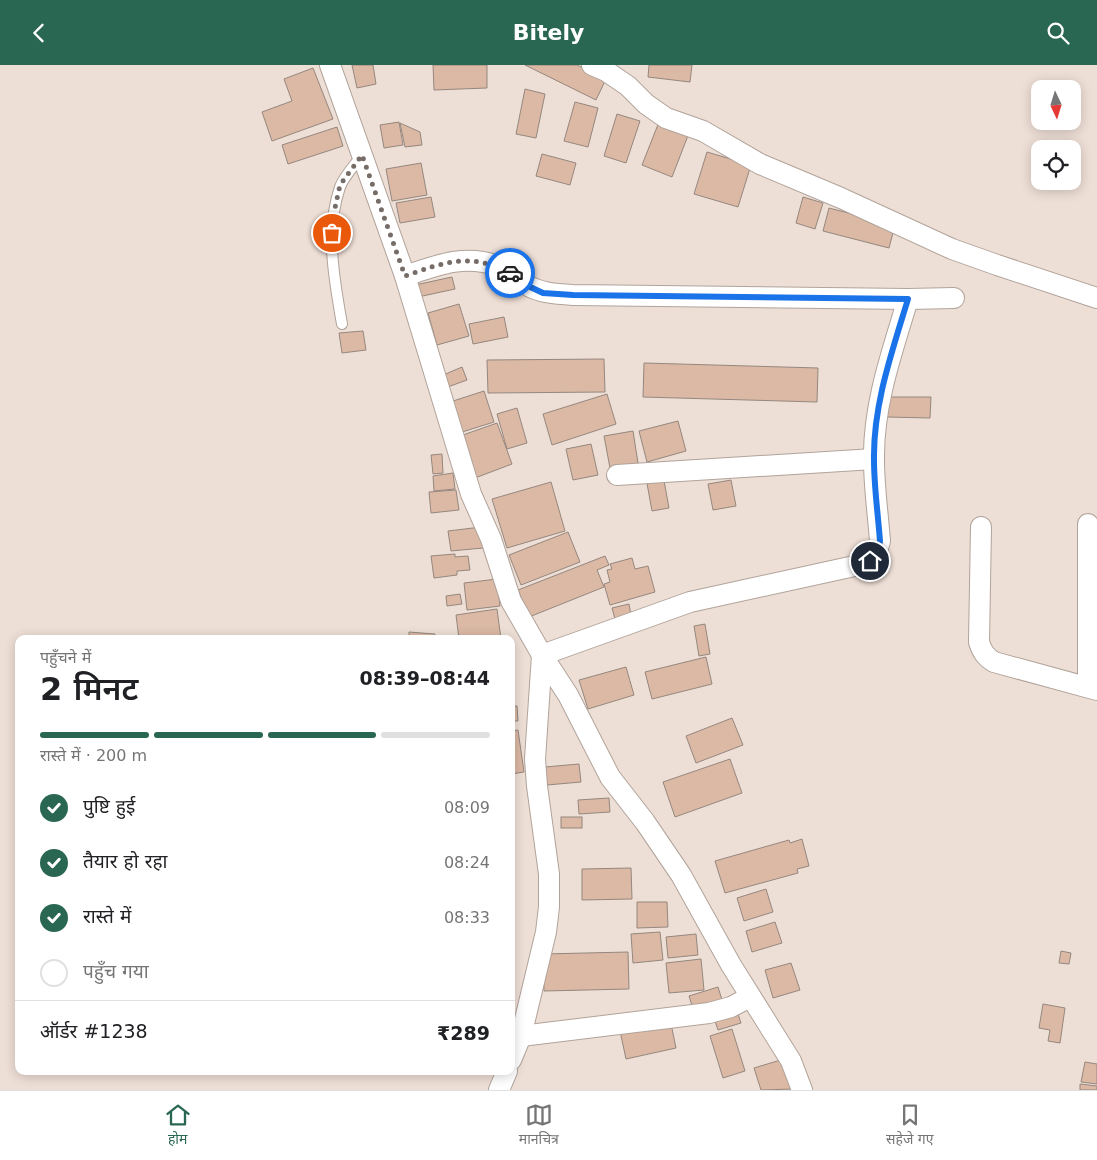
<!DOCTYPE html>
<html lang="hi">
<meta charset="utf-8">
<style>
body{margin:0;font-family:"DejaVu Sans","Noto Sans Devanagari",sans-serif;background:#f6f6f6;color:#202124;height:100vh;display:flex;flex-direction:column;font-size:19px;white-space:nowrap}
*{box-sizing:border-box;margin:0}
p{font-size:16px;color:#757577}
.icon{flex:none;width:28px;height:28px;fill:none;stroke:currentColor;stroke-width:2;stroke-linecap:round;stroke-linejoin:round}
.map{position:relative;flex:1;overflow:hidden}
.sheet{position:absolute;left:15px;top:570px;width:500px;height:440px;display:flex;flex-direction:column;background:#fff;border-radius:10px;box-shadow:0 2px 12px #0003}
.sheet>*{flex:none}
.needle{width:32px;rotate:176deg}
.fabs{position:absolute;left:1031px;top:15px;display:grid;gap:10px}
.fabs a{display:grid;place-items:center;width:50px;height:50px;border-radius:10px;background:#fff;box-shadow:0 2px 12px #0003;font-size:25px}
.pin{position:absolute;display:grid;place-items:center;width:42px;height:42px;color:#fff;margin:-21px;border:2px solid #fff;border-radius:50%;box-shadow:0 1px 5px #0007}
.courier{position:absolute;display:grid;place-items:center;width:50px;height:50px;margin:-25px;border:4px solid #1a73e8;border-radius:50%;background:#fff;color:#222;box-shadow:0 1px 6px #0007}
.headline em{font-style:normal;font-weight:600}
.headline div{display:flex;flex-direction:column-reverse}
.headline{display:flex;align-items:center;justify-content:space-between;height:85px;padding:0 25px}
h1{font-size:32px;font-weight:600;line-height:38px}
.bar{display:grid;grid-template-columns:repeat(4,1fr);gap:8px 5px;align-content:center;height:60px;padding:0 25px}
.bar i{height:6px;border-radius:4px;background:#e0e0e0}
.bar .on{background:#2a6753}
.bar p{grid-column:span 4}
.line{display:flex;align-items:center;gap:12px;padding:0 25px;border-top:1px solid #e0e0e0}
.line div{flex:1}
ol{padding:0 25px;list-style:none}
li{display:flex;align-items:center;gap:15px;height:55px}
li p{margin-inline-start:auto}
li .icon{padding:5px;border-radius:50%;background:#2a6753;color:#fff;stroke-width:4}
li:last-child{color:#757577}
li i{width:28px;height:28px;border:2px solid #e0e0e0;border-radius:50%}
header{display:flex;justify-content:space-between;align-items:center;height:65px;padding:0 25px;background:#2a6753;color:#fff;font-size:22px;font-weight:600}
.dock{display:flex;justify-content:space-around;align-items:center;height:70px;border-top:1px solid #e0e0e0;background:#fff;font-size:14px;color:#757577}
.dock a{display:grid;justify-items:center;gap:2px}
.dock .on{color:#2a6753}
.map>svg:first-child{display:block}
</style>
<header><svg class="icon" aria-label="back" viewBox="0 0 24 24"><path d="M15 5l-7 7 7 7"/></svg>Bitely<svg class="icon" aria-label="search" viewBox="0 0 24 24"><circle cx="10" cy="10" r="6"/><path d="M15 15l6 6"/></svg></header>
<div class="map">
<svg width="1097" height="1025" viewBox="0 0 1097 1025">
<rect width="100%" height="100%" fill="#eedfd6"/>
<g fill="#dbb9a4" stroke="#95877f">
<path d="M352 0H373L376 19 357 23Z"/>
<path d="M433 0H487V23L434 25Z"/>
<path d="M525 0H577L606 14 596 35Z"/>
<path d="M649 0H692L690 17 648 12Z"/>
<path d="M313 3 333 54 272 76 262 47 292 36 284 14Z"/>
<path d="M525 24 545 29 536 73 516 69Z"/>
<path d="M575 37 598 43 588 82 564 76Z"/>
<path d="M617 49 640 56 626 98 604 91Z"/>
<path d="M399 57 403 80 384 83 380 60Z"/>
<path d="M659 57 689 68 672 112 642 100Z"/>
<path d="M400 58 420 67 422 80 405 82Z"/>
<path d="M337 62 343 81 288 99 282 80Z"/>
<path d="M707 87 751 100 738 142 694 129Z"/>
<path d="M542 89 576 98 570 120 536 111Z"/>
<path d="M421 98 427 130 392 136 386 104Z"/>
<path d="M431 132 435 152 400 158 396 138Z"/>
<path d="M803 132 823 138 815 164 796 158Z"/>
<path d="M829 143 895 160 889 183 823 166Z"/>
<path d="M452 212 455 224 418 232 415 220Z"/>
<path d="M459 239 469 271 437 280 428 248Z"/>
<path d="M504 252 508 272 473 279 469 259Z"/>
<path d="M363 266 366 285 342 288 339 268Z"/>
<path d="M604 294 605 327 488 328 487 295Z"/>
<path d="M644 298 818 303 817 337 643 332Z"/>
<path d="M462 302 467 315 445 323 441 311Z"/>
<path d="M484 326 494 357 459 368 450 337Z"/>
<path d="M607 329 616 359 552 380 543 349Z"/>
<path d="M888 332H931L930 353 887 352Z"/>
<path d="M517 343 527 378 507 384 497 349Z"/>
<path d="M678 356 686 386 647 397 639 366Z"/>
<path d="M497 358 512 399 475 413 460 371Z"/>
<path d="M633 366 638 398 610 403 604 371Z"/>
<path d="M591 379 598 410 573 415 566 384Z"/>
<path d="M442 389 443 408 433 409 431 390Z"/>
<path d="M453 408 455 424 434 426 433 411Z"/>
<path d="M663 410 669 443 652 446 646 413Z"/>
<path d="M731 415 736 441 713 445 708 419Z"/>
<path d="M551 417 565 466 507 483 492 434Z"/>
<path d="M456 425 459 445 431 448 429 427Z"/>
<path d="M481 462 483 483 451 486 448 466Z"/>
<path d="M568 467 580 497 521 520 509 490Z"/>
<path d="M455 489V492L468 491 470 505 457 506V510L434 513 431 491Z"/>
<path d="M605 491 609 500 597 505 604 522 529 552 518 525Z"/>
<path d="M632 493 635 504 648 501 655 527 610 540 604 519 610 517 607 505 612 504 610 499Z"/>
<path d="M497 514 500 541 467 545 464 518Z"/>
<path d="M460 529 462 539 447 541 446 531Z"/>
<path d="M629 539 631 550 615 554 612 543Z"/>
<path d="M497 544 501 574H459L456 550Z"/>
<path d="M705 559 710 589 699 591 694 561Z"/>
<path d="M409 567 435 569V574H409Z"/>
<path d="M706 592 712 619 652 634 645 607Z"/>
<path d="M626 602 634 630 588 644 579 615Z"/>
<path d="M511 641H517L518 656H511Z"/>
<path d="M732 653 743 680 696 698 686 671Z"/>
<path d="M518 665 524 707 511 709V666Z"/>
<path d="M730 694 742 728 675 752 663 717Z"/>
<path d="M579 699 581 717 547 720 545 702Z"/>
<path d="M609 733 610 747 579 749 578 735Z"/>
<rect x="561" y="752" width="21" height="11"/>
<path d="M802 774 809 801 797 804 798 808 725 828 715 796 789 775 790 778Z"/>
<path d="M631 803 632 834 582 835V804Z"/>
<path d="M766 824 773 847 744 856 737 833Z"/>
<path d="M637 837H667L668 862 637 863Z"/>
<path d="M775 857 782 878 752 887 746 866Z"/>
<path d="M660 867 663 895 633 898 631 869Z"/>
<path d="M696 869 698 890 668 893 666 872Z"/>
<path d="M1061 886 1071 888 1069 899 1059 898Z"/>
<path d="M628 887 629 924 544 926 543 889Z"/>
<path d="M701 894 704 925 669 928 666 898Z"/>
<path d="M791 898 800 925 773 933 765 905Z"/>
<path d="M718 922 723 938 694 947 689 931Z"/>
<path d="M1043 939 1065 943 1060 978 1048 976 1050 965 1039 963Z"/>
<path d="M737 946 741 958 718 965 714 953Z"/>
<path d="M670 954 676 983 626 994 620 966Z"/>
<path d="M732 964 745 1006 723 1013 710 971Z"/>
<path d="M784 994 794 1024 761 1025 754 1003Z"/>
<path d="M1085 997 1097 999V1019L1081 1017Z"/>
<path d="M1080 1019 1097 1021V1025H1080Z"/>
</g>
<g fill="none" stroke-linecap="round" stroke-linejoin="round">
<g stroke="#b1a39a" stroke-width="12">
<path id="service" d="M342 259C334 214 325 166 340 122 344 111 355 100 362 90"/>
</g>
<g stroke="#b1a39a" stroke-width="22">
<g id="minor">
<path d="M330 0 405 211 471 429 491 474 511 536 542 590 568 630 610 712 645 757 681 810 731 900 791 996 802 1025"/>
<path d="M592 0 606 6 628 21 646 39 666 53 703 66 760 99 841 133 952 184 997 200 1097 233"/>
<path d="M405 211C435 201 464 189 495 200 506 204 515 213 525 219 539 228 556 229 573 230L908 234 954 233"/>
<path d="M617 410 874 394"/>
<path d="M1088 459V622"/>
<path d="M981 462 979 577C982 587 986 592 994 597L1097 625"/>
<path d="M521 971 709 948 731 942 750 932"/>
<path d="M511 995 521 971 546 867 549 842V809L537 721 535 694 542 590 690 537 859 500C872 495 877 489 880 476 878 449 874 422 874 395 873 340 892 287 908 234"/>
<path d="M499 1025 507 1006"/>
</g>
</g>
<use href="#service" stroke="#fff" stroke-width="10"/>
<use href="#minor" stroke="#fff" stroke-width="20"/>
</g>
<g fill="none" stroke-linecap="round" stroke-linejoin="round">
<path stroke="#766d68" stroke-width="5" stroke-dasharray="0 9" d="M332 168 333 152 340 120 362 90 405 211C445 197 470 187 510 208"/>
<path stroke="#1a73e8" stroke-width="6" d="M510 208 526 220 543 228 573 230 908 234C892 287 873 340 874 395 874 422 878 449 880 476L878 486 870 496"/>
</g>
</svg>
<div class="fabs">
<a><svg class="needle" viewBox="-14 -14 28 28"><path d="M0-13l5 13h-10z" fill="#e53935"/><path d="M0 13l5-13h-10z" fill="#757577"/></svg></a>
<a><svg class="icon" aria-label="locate" viewBox="0 0 24 24"><circle cx="12" cy="12" r="6"/><path d="M12 2v4M12 18v4M2 12h4M18 12h4"/></svg></a>
</div>
<div class="pin" style="left:332px;top:168px;background:#ea580c"><svg class="icon" aria-label="bag" viewBox="0 0 24 24"><path d="M5 8h14l-1 12H6zM9 8a3 3 0 0 1 6 0"/></svg></div>
<div class="pin" style="left:870px;top:496px;background:#1f2937"><svg class="icon" aria-label="home" viewBox="0 0 24 24"><path d="M3 11l9-7 9 7M6 9v11h12V9"/></svg></div>
<div class="courier" style="left:510px;top:208px"><svg class="icon" aria-label="car" viewBox="0 0 24 24"><path d="M5 17H2v-5l4-1 3-4h7l3 4 3 1v5h-3M9 17h6M6 11h13"/><circle cx="7" cy="17" r="2"/><circle cx="17" cy="17" r="2"/></svg></div>
<section class="sheet">
<div class="headline"><div><h1>2 मिनट</h1><p>पहुँचने में</p></div><em>08:39–08:44</em></div>
<div class="bar"><i class="on"></i><i class="on"></i><i class="on"></i><i></i><p>रास्ते में · 200 m</p></div>
<ol>
<li><svg class="icon" aria-label="check" viewBox="0 0 24 24"><path d="M5 12l5 5 9-10"/></svg>पुष्टि हुई<p>08:09</p></li>
<li><svg class="icon" aria-label="check" viewBox="0 0 24 24"><path d="M5 12l5 5 9-10"/></svg>तैयार हो रहा<p>08:24</p></li>
<li><svg class="icon" aria-label="check" viewBox="0 0 24 24"><path d="M5 12l5 5 9-10"/></svg>रास्ते में<p>08:33</p></li>
<li><i></i>पहुँच गया</li>
</ol>
<div class="line" style="height:65px"><div>ऑर्डर #1238</div><b>₹289</b></div>
</section>
</div>
<nav class="dock">
<a class="on"><svg class="icon" aria-label="home" viewBox="0 0 24 24"><path d="M3 11l9-7 9 7M6 9v11h12V9"/></svg>होम</a>
<a><svg class="icon" aria-label="map" viewBox="0 0 24 24"><path d="M3 6l6-2 6 2 6-2v14l-6 2-6-2-6 2zM9 4v14M15 6v14"/></svg>मानचित्र</a>
<a><svg class="icon" aria-label="saved" viewBox="0 0 24 24"><path d="M7 4h10v16l-5-4-5 4z"/></svg>सहेजे गए</a>
</nav>
